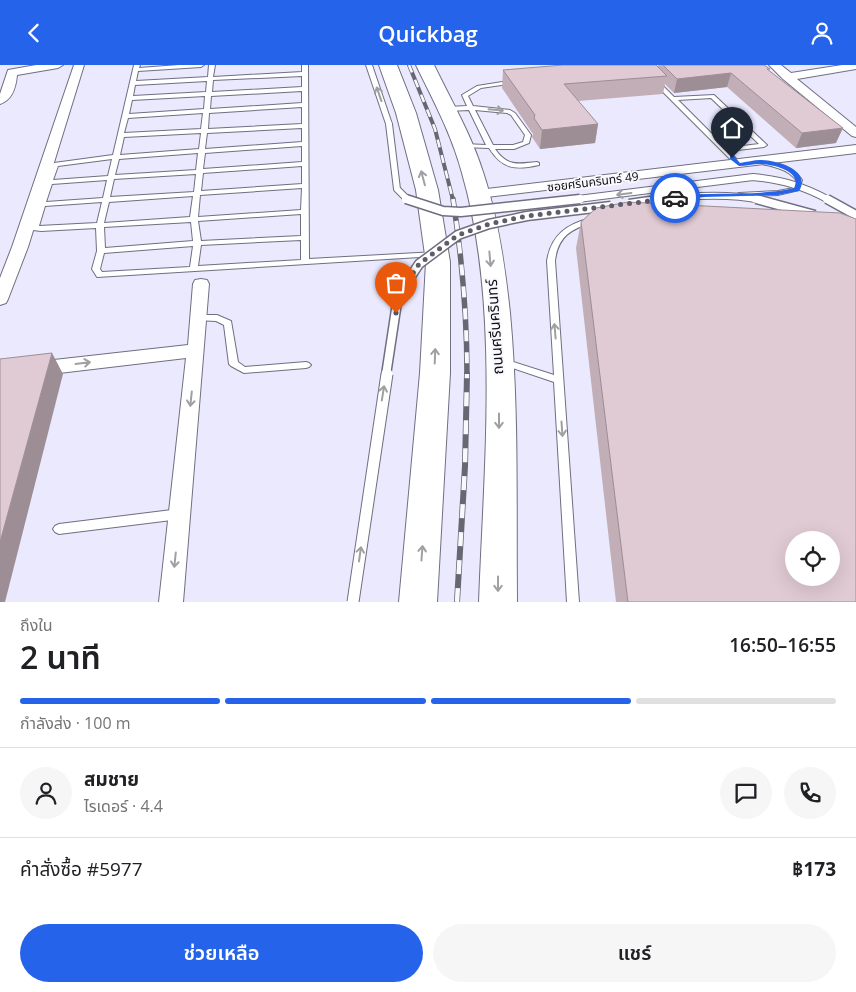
<!DOCTYPE html>
<html lang="th">
<meta charset="utf-8">
<style>
body{margin:0;font-family:"Open Sans","Noto Sans Thai",sans-serif;background:#f6f6f6;color:#202124;height:100vh;display:flex;flex-direction:column;font-size:19px;white-space:nowrap}
*{box-sizing:border-box;margin:0}
p{font-size:16px;color:#757577}
.icon{flex:none;width:28px;height:28px;fill:none;stroke:currentColor;stroke-width:2;stroke-linecap:round;stroke-linejoin:round}
.map{position:relative;height:537px;overflow:hidden}
.drawer{display:flex;flex-direction:column;background:#fff;flex:1}
.drawer>*{flex:none}
.buttons{position:absolute;left:785px;top:466px;display:grid;gap:10px}
.buttons a{display:grid;place-items:center;width:55px;height:55px;border-radius:50%;background:#fff;box-shadow:0 5px 20px #0002;font-size:25px}
.pin{position:absolute;display:grid;place-items:center;width:42px;height:42px;color:#fff;margin:-51px -21px;border-radius:50% 50% 50% 0;rotate:-45deg;box-shadow:0 0 5px #0007}
.pin .icon{rotate:45deg}
.courier{position:absolute;display:grid;place-items:center;width:50px;height:50px;margin:-25px;border:4px solid #2563eb;border-radius:50%;background:#fff;color:#222;box-shadow:0 1px 6px #0007}
.headline em{font-style:normal;font-weight:600}
.headline div{display:flex;flex-direction:column-reverse}
.headline{display:flex;align-items:center;justify-content:space-between;height:85px;padding:0 20px}
h1{font-size:32px;font-weight:600;line-height:38px}
.bar{display:grid;grid-template-columns:repeat(4,1fr);gap:8px 5px;align-content:center;height:60px;padding:0 20px}
.bar i{height:6px;border-radius:4px;background:#e0e0e0}
.bar .active{background:#2563eb}
.bar p{grid-column:span 4}
.line{display:flex;align-items:center;gap:12px;padding:0 20px;border-top:1px solid #e0e0e0}
.line div{flex:1}
.round{display:grid;place-items:center;flex:none;width:52px;height:52px;border-radius:26px;background:#f6f6f6}
.action{display:flex;gap:10px;margin-top:auto;padding:10px 20px}
.action a{flex:1;height:58px;border-radius:30px;background:#2563eb;color:#fff;font-size:20px;font-weight:600;line-height:58px;text-align:center}
.action a+a{background:#f6f6f6;color:#202124}
header{display:flex;justify-content:space-between;align-items:center;height:65px;padding:0 20px;background:#2563eb;color:#fff;font-size:22px;font-weight:600}
.map>svg:first-child{display:block}
</style>
<header><svg class="icon" aria-label="back" viewBox="0 0 24 24"><path d="M15 5l-7 7 7 7"/></svg>Quickbag<svg class="icon" aria-label="person" viewBox="0 0 24 24"><circle cx="12" cy="8" r="4"/><path d="M4 21q1-7 8-7t8 7"/></svg></header>
<div class="map">
<svg width="856" height="537" viewBox="0 0 856 537">
<rect width="100%" height="100%" fill="#ebe9fe"/>
<g fill="none" stroke-linecap="round" stroke-linejoin="round">
<g stroke="#706e80" stroke-width="2">
<g id="service">
<path d="M134 0H140L139 3 179 0H204L201 2 138 6 136 16 208 12 209 0H215L213 12 302 7V0H308L309 194 436 187 440 189 436 191 97 212 92 204 97 186 96 163 41 166 33 165 31 160 51 102 54 98 113 90ZM302 11V22L212 27 213 15ZM207 16 206 27 133 31 135 20ZM302 26V38L210 44 211 31ZM205 31 204 44 129 49 132 35ZM302 42V59L208 64 209 48ZM203 48 201 64 124 68 128 53ZM302 63V77L205 84 207 68ZM201 68 199 84 120 90 124 72ZM302 81V97L203 104 205 88ZM198 88 196 105 115 110 119 94ZM112 94 108 111 53 115 58 101ZM302 101V119L201 126 203 108ZM196 109 194 127 110 132 114 114ZM107 115 103 133 46 137 52 119ZM302 123 301 145 198 152 200 130ZM193 131 190 152 104 158 109 137ZM102 137 97 158 39 161 45 141ZM301 149V171L201 176 198 156ZM191 157 193 176 105 183 104 162ZM301 175V195L198 201 201 180ZM193 181 190 202 102 207 100 204 104 188Z"/>
<path d="M366 0H372L392 59 391 60 386 59Z"/>
<path d="M514 15 517 17 516 18 481 23 468 31 473 41 510 45 515 48 531 70 529 78 514 84H495C508 102 517 99 537 97L539 98V100C516 105 503 105 489 83L461 82 460 81 463 79 486 80 469 45 447 46 444 44 447 42 467 41 462 30 477 21ZM475 45 507 48 511 50 525 70 523 77 513 80H493Z"/>
<path d="M654 16H658L674 32 714 30 767 80 764 82 729 86 742 100 741 101H737L654 18ZM711 33 759 79 726 83 678 35Z"/>
<path d="M761 95C777 98 792 100 802 115L799 125 778 130 737 131 735 130 739 128 778 126 794 123 796 115C787 103 772 102 759 98V96Z"/>
<path d="M591 153H594V157C571 164 558 171 555 196L579 537H567L554 317 501 299 499 297 501 295 504 294 554 310 547 196C551 170 567 159 591 153Z"/>
<path d="M198 250H217L231 256 238 297 245 302 306 297 309 298 311 300 309 302 306 303 244 308 231 301 229 299 224 260 216 256 195 255 194 253 195 251Z"/>
<path d="M180 444 184 446 185 449 184 452 180 454 59 469 55 467 53 464 55 461 59 459Z"/>
</g>
</g>
<g stroke="#706e80" stroke-width="2">
<g id="minor">
<path d="M36 0H63L58 3 17 10C16 21 13 35 0 39V29L8 5Z"/>
<path d="M74 0H84L28 182 8 234 6 238 0 240V213L12 182Z"/>
<path d="M769 0H781L791 8 842 0H856V4L797 14 856 62V72L852 71 783 14Z"/>
<path d="M856 80V88L478 133 473 132 471 129 473 126 478 125Z"/>
<path d="M201 214 207 215 209 219 183 537H159L186 293 0 315V301L188 280 193 219 195 215Z"/>
</g>
</g>
<g stroke="#706e80" stroke-width="2">
<g id="primary">
<path d="M379 0H397L416 48 438 125 450 197V308L437 537H399L420 308 426 197 416 125 396 48Z"/>
<path d="M416 0H434C451 35 471 69 483 107 498 152 505 201 510 248 519 344 516 441 517 537H479C484 401 500 239 462 108 452 70 433 35 416 0Z"/>
</g>
</g>
<use href="#service" fill="#fff" fill-rule="evenodd"/>
<use href="#minor" fill="#fff" fill-rule="evenodd"/>
<use href="#primary" fill="#fff" fill-rule="evenodd"/>
<g stroke="#676672" stroke-width="4">
<path id="rail-far2" d="M409 0 435 64 453 135"/>
</g>
<g stroke="#676672" stroke-width="5.5">
<path id="rail-far1" d="M453 134C462 193 467 250 467 310"/>
</g>
<g stroke="#676672" stroke-width="6">
<path id="rail" d="M457 537 465 401 467 309"/>
</g>
<use href="#rail-far2" stroke="#f9f8fc" stroke-width="2.5" stroke-dasharray="8" stroke-linecap="butt"/>
<use href="#rail-far1" stroke="#f9f8fc" stroke-width="4" stroke-dasharray="11" stroke-linecap="butt"/>
<use href="#rail" stroke="#f9f8fc" stroke-width="4.5" stroke-dasharray="14" stroke-linecap="butt"/>
<g stroke="#706e80" stroke-width="8" stroke-linecap="butt">
<g id="service-bridge-far2">
<path d="M389 59 397 124 408 135"/>
<path d="M570 135 753 112C783 115 803 121 829 135"/>
<path d="M656 135C692 130 727 128 762 135"/>
</g>
</g>
<g stroke="#706e80" stroke-width="11" stroke-linecap="butt">
<g id="service-bridge-far1">
<path d="M406 134 443 146 461 147 580 134"/>
<path d="M756 134 815 150"/>
<path d="M827 134 856 150"/>
<path d="M629 139 664 134"/>
<path d="M386 310 398 231 419 199 458 170 489 159 527 151 611 141"/>
</g>
</g>
<g stroke="#706e80" stroke-width="13" stroke-linecap="butt">
<path id="service-bridge" d="M353 537 387 309"/>
</g>
<use href="#service-bridge-far2" stroke="#fff" stroke-width="6"/>
<use href="#service-bridge-far1" stroke="#fff" stroke-width="8"/>
<use href="#service-bridge" stroke="#fff" stroke-width="11"/>
</g>
<g fill="#c1aeb6">
<path d="M658 0H764L836 78 796 83 727 22 674 28 665 19 663 29 578 36 598 59 595 78 540 84 532 72 533 69 502 23 503 5 658 2Z"/>
<path d="M581 157 856 537H616L576 183Z"/>
</g>
<g fill="#9d8d94">
<path d="M731 8 727 22 674 28 677 14Z"/>
<path d="M598 59 595 78 540 84 542 65Z"/>
<path d="M843 63 836 78 796 83 802 68Z"/>
<path d="M52 288 63 309 5 537H0V477Z"/>
</g>
<g fill="#e0cad4" stroke="#9d8d94" fill-rule="evenodd">
<path d="M563 0H656L667 11 564 19 598 59 542 65 534 53 535 50 503 5Z"/>
<path d="M663 0H764L770 4H767L843 63 802 68 731 8 677 14Z"/>
<path d="M628 137 840 148 856 154V537H628L581 157 596 143ZM794 475H831V512H794Z"/>
<path d="M52 288 0 477V294Z"/>
</g>
<defs><path id="oneway-shaft" d="M-6 0H5M1.5-3L5.5 0L1.5 3" fill="none" stroke-width="1.6" stroke-linecap="round" stroke-linejoin="round" transform="scale(1.25)"/></defs>
<g stroke="#a09fa2">
<use href="#oneway-shaft" transform="translate(379 29) rotate(-109)"/>
<use href="#oneway-shaft" transform="translate(496 45) rotate(5)"/>
<use href="#oneway-shaft" transform="translate(423 113) rotate(-105)"/>
<use href="#oneway-shaft" transform="translate(624 129) rotate(173)"/>
<use href="#oneway-shaft" transform="translate(490 194) rotate(85)"/>
<use href="#oneway-shaft" transform="translate(555 266) rotate(-95)"/>
<use href="#oneway-shaft" transform="translate(435 291) rotate(-88)"/>
<use href="#oneway-shaft" transform="translate(83 298) rotate(-7)"/>
<use href="#oneway-shaft" transform="translate(383 328) rotate(-81)"/>
<use href="#oneway-shaft" transform="translate(191 334) rotate(96)"/>
<use href="#oneway-shaft" transform="translate(499 356) rotate(90)"/>
<use href="#oneway-shaft" transform="translate(562 364) rotate(86)"/>
<use href="#oneway-shaft" transform="translate(422 488) rotate(-86)"/>
<use href="#oneway-shaft" transform="translate(360 489) rotate(-82)"/>
<use href="#oneway-shaft" transform="translate(175 495) rotate(96)"/>
<use href="#oneway-shaft" transform="translate(498 519) rotate(90)"/>
</g>
<path fill="#2563eb" d="M730 91H734L740 98C747 97 754 95 760 95 776 95 812 105 799 126L778 130 704 132 673 135V132L675 131C714 126 756 132 794 123 803 106 771 99 760 99 753 99 746 101 739 101L730 94Z"/>
<g fill="none" stroke-linecap="round" stroke-linejoin="round">
<path stroke="#5d5c68" stroke-width="5" stroke-dasharray="0 9" d="M396 248 398 231 419 199 458 170 489 159 527 151 675 133"/>
</g>
<g text-anchor="middle" stroke-width="4" stroke-linejoin="round" paint-order="stroke">
<g font-size="12" fill="#111017" stroke="#f9f8fc">
<text transform="translate(593 117) rotate(-7)" y="4">ซอยศรีนครินทร์ 49</text>
</g>
<g font-size="15" fill="#111017" stroke="#f9f8fc">
<text transform="translate(495 262) rotate(-94)" y="5">ถนนศรีนครินทร์</text>
</g>
</g>
</svg>
<div class="buttons">
<a><svg class="icon" aria-label="locate" viewBox="0 0 24 24"><circle cx="12" cy="12" r="6"/><path d="M12 2v4M12 18v4M2 12h4M18 12h4"/></svg></a>
</div>
<div class="pin" style="left:396px;top:248px;background:#ea580c"><svg class="icon" aria-label="bag" viewBox="0 0 24 24"><path d="M5 8h14l-1 12H6zM9 8a3 3 0 0 1 6 0"/></svg></div>
<div class="pin" style="left:732px;top:93px;background:#1f2937"><svg class="icon" aria-label="home" viewBox="0 0 24 24"><path d="M3 11l9-7 9 7M6 9v11h12V9"/></svg></div>
<div class="courier" style="left:675px;top:133px"><svg class="icon" aria-label="car" viewBox="0 0 24 24"><path d="M5 17H2v-5l4-1 3-4h7l3 4 3 1v5h-3M9 17h6M6 11h13"/><circle cx="7" cy="17" r="2"/><circle cx="17" cy="17" r="2"/></svg></div>
</div>
<section class="drawer">
<div class="headline"><div><h1>2 นาที</h1><p>ถึงใน</p></div><em>16:50–16:55</em></div>
<div class="bar"><i class="active"></i><i class="active"></i><i class="active"></i><i></i><p>กำลังส่ง · 100 m</p></div>
<div class="line" style="height:90px"><a class="round"><svg class="icon" aria-label="person" viewBox="0 0 24 24"><circle cx="12" cy="8" r="4"/><path d="M4 21q1-7 8-7t8 7"/></svg></a><div><b>สมชาย</b><p>ไรเดอร์ · 4.4</p></div><a class="round"><svg class="icon" aria-label="chat" viewBox="0 0 24 24"><path d="M4 5h16v11H9l-5 4z"/></svg></a><a class="round"><svg class="icon" aria-label="phone" viewBox="0 0 24 24"><path d="M5 4h4l2 5-3 2q2 4 5 5l2-3 5 2v4C11 20 4 13 5 4z"/></svg></a></div>
<div class="line" style="height:65px"><div>คำสั่งซื้อ #5977</div><b>฿173</b></div>
<div class="action"><a>ช่วยเหลือ</a><a>แชร์</a></div>
</section>
